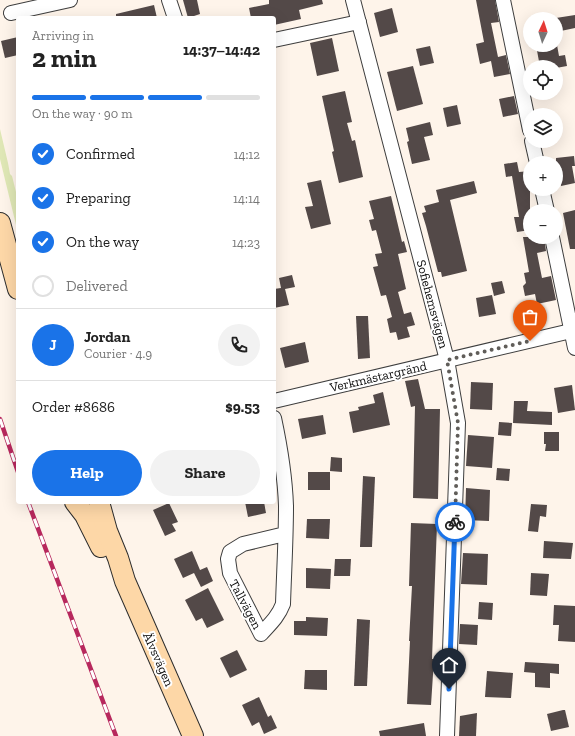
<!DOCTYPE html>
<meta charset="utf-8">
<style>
body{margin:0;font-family:"Zilla Slab",serif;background:#f2f2f2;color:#222;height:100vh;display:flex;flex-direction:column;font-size:15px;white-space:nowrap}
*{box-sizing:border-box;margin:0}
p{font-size:13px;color:#767676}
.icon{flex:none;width:22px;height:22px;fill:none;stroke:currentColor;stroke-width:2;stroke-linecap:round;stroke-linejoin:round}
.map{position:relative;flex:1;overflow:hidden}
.panel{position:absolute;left:16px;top:16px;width:260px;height:488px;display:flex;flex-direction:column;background:#fff;border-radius:4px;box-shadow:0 4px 16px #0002}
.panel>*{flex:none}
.needle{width:26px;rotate:4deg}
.controls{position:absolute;left:523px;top:12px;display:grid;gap:8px}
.controls a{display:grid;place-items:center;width:40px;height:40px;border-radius:50%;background:#fff;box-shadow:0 4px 16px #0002;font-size:20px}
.pin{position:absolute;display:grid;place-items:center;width:34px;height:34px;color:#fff;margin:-41px -17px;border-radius:50% 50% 50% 0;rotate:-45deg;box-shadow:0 0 4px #0007}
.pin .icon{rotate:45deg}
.courier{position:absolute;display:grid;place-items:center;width:40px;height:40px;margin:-20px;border:3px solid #1a73e8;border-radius:50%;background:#fff;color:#222;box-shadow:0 1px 5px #0007}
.head em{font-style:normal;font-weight:700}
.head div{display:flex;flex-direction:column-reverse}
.head{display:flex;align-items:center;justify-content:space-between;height:68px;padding:0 16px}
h1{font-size:26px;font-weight:700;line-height:30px}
.bar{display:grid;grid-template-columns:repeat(4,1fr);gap:6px 4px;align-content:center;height:48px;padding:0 16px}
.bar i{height:5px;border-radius:3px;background:#e0e0e0}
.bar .current{background:#1a73e8}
.bar p{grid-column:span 4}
.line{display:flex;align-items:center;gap:10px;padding:0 16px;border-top:1px solid #e0e0e0}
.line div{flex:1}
.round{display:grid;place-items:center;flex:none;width:42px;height:42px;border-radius:21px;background:#f2f2f2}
ol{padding:0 16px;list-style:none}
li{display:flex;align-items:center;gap:12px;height:44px}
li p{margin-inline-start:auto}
li .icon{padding:4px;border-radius:50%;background:#1a73e8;color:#fff;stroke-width:4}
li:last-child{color:#767676}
li i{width:22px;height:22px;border:2px solid #e0e0e0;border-radius:50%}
.primary-button{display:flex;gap:8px;margin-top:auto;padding:8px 16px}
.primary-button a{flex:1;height:46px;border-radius:24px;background:#1a73e8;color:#fff;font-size:16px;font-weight:700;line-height:46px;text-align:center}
.primary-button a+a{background:#f2f2f2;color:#222}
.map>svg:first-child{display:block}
</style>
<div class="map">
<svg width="575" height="736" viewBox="0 0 575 736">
<rect width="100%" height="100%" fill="#fef4ea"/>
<path fill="#dfe7b5" d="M0 129 8 163 10 174 12 176 18 200V233L0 159Z"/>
<g fill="#534948">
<path d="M183 0H197L200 14 188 18Z"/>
<path d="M269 0H322L323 4 299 10 301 19 274 25V18H251L249 8 269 4Z"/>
<path d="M476 0H495L499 22 491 23 498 57 506 55 510 74 494 77 491 61 480 64 476 44 484 42Z"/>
<path d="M154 5 157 18H116V14Z"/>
<path d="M392 8 398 32 380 37 374 13Z"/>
<path d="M575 15V28L556 32V18Z"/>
<path d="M18 37V55L5 58 1 41Z"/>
<path d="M332 38 339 71 317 76 310 43Z"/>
<path d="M536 45H557L559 56 565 55 567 66 556 68V67H540Z"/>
<path d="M430 46 434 63 420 66 416 49Z"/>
<path d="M413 66 423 104 397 111 387 72Z"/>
<path d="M345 91 352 122 347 123 352 141 355 140 363 177 339 183 332 152 334 151 322 96Z"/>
<path d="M514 96 518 114 503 117 499 99Z"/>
<path d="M457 105 461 124 447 127 443 108Z"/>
<path d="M430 122 433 135 424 137 430 160 412 164 407 142 409 141 406 128Z"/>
<path d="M574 156 575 166H572L575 183 561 186 559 175H556V158Z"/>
<path d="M517 162 519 172 530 171V230L517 232 514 217H519L512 176 506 177 504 164Z"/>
<path d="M321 180 331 224 311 229 305 207 313 206 307 183Z"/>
<path d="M474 181 477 193 450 200 467 271 442 277 441 272H438L426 226 422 213 426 212 424 206 439 202 436 190Z"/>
<path d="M391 196 402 242 404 241 407 252 398 254 406 289 398 292 404 314 411 312 415 325 407 327 410 337 398 340 396 332 390 333 387 319 392 317 386 295 381 296 373 267 378 266 375 254 382 253 376 230 372 231 369 220 374 219 369 201Z"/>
<path d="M575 210V249H570L563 213Z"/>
<path d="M523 237H544L546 251 537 253 542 278 551 276 556 300 537 304 535 294 525 296 523 286 526 283 524 273 529 272Z"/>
<path d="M292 275 295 287 285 289 289 305 274 308V289L281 288 279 278Z"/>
<path d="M502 281 505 293 494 296 491 283Z"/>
<path d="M492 295 496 314 479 317 476 298Z"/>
<path d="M356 316H368L370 358 358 359Z"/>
<path d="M305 342 309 362 285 368 280 348Z"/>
<path d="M418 379 425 409H440L438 499 413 498 415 406 411 407 405 381Z"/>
<path d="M471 382 493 383 492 410 470 409Z"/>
<path d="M572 385 575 410 558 413 554 388Z"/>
<path d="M383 392 390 425 353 433 349 412 359 410 358 407 375 403 373 395Z"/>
<path d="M514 401H528L527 411 552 412V425L513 423Z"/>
<path d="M323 415 326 434 302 439 298 419Z"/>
<path d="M499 422 512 423 511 436 498 435Z"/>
<path d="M544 432H559V451H545L546 444H544Z"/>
<path d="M468 435 494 437 492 468 466 466Z"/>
<path d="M331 457 342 458V472L330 471Z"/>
<path d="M497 468 510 469 509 481 496 480Z"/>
<rect x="308" y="472" width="22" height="18"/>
<path d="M363 476 375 477 372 547H360Z"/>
<path d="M466 488 490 490 489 521 465 520Z"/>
<path d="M245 502H264L266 513 248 517Z"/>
<path d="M169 503 178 522 172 524 176 531 165 536 153 510Z"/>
<path d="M531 504 547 505 546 517 540 516 538 532 528 531Z"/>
<path d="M307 519H330L329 539 306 538Z"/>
<path d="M411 523 437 524 432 659H434L431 705 407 704 410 641H409L412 586H409Z"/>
<path d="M544 541 573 543 571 559 543 558Z"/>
<path d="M192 551 200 570 207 567 213 581 201 587 194 573 183 578 174 559Z"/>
<path d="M463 553 488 554 487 585 461 584Z"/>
<path d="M335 559H351L350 576H334Z"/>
<path d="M306 568 331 569 330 589 306 588Z"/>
<path d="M531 573 549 574 547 596 530 595Z"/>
<path d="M208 588 224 620 207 628 202 618 196 621 185 600Z"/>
<path d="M479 602 493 603 492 620 478 619Z"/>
<path d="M554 605 575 606V642L558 641 559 625H553Z"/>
<path d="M306 617 328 618 327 636 294 635V621H306Z"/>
<path d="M357 619 370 620 367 686H354Z"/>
<path d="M460 624 478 625 477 645 459 644Z"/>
<path d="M237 650 247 670 230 678 220 658Z"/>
<path d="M525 662 559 664V674L550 673V688L535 687V673L524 672Z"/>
<path d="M305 670H327V690L304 689Z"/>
<path d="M487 671 513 673 511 698 485 697Z"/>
<path d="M259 697 268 717 271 715 277 728 264 734 259 722 252 726 242 705Z"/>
<path d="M563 710H565L569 727 551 731 547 714Z"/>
<path d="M477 713 476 736H459L460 716Z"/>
<path d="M424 723 426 736H380L379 731Z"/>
</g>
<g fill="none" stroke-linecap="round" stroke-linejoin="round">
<g stroke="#3e3e3e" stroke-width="16">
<g id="minor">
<path d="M169 0 175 18"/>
<path d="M353 0 447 360 458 423 447 736"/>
<path d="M503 0 530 130"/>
<path d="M11 13 70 0"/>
<path d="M274 40 359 22"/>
<path d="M532 141 537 163"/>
<path d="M542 189 547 211"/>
<path d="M552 237 575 348"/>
<path d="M274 401 575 330"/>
<path d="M274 418C280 446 285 477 286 506 286 539 284 572 283 604 278 617 270 624 261 634L230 573 228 559 230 552 243 544 285 534"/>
</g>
</g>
<g stroke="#2d2d2d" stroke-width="22">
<g id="secondary">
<path d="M0 223 18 289"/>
<path d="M75 502 85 515 101 547"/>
<path d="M99 502 107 531 118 558 125 581 193 736"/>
</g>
</g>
<use href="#minor" stroke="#fff" stroke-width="14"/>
<use href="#secondary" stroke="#fdd7a7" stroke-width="20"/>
<g stroke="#b7285d" stroke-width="4.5">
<g id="rail">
<path d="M0 419 18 472"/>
<path d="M28 502 116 736"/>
</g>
</g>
<use href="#rail" stroke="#fff" stroke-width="3" stroke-dasharray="9" stroke-linecap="butt"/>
</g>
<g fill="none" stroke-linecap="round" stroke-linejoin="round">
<path stroke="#605d59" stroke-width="4" stroke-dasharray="0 7.2" d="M455 522 458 423 447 360 530 341"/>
<path stroke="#1a73e8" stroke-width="5" d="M449 689 455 522"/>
</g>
<g text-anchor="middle" stroke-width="4" stroke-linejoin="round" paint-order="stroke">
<g font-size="13" fill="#0b0b0b" stroke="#fff">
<text transform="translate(433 304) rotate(75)" y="5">Sofiehemsvägen</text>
<text transform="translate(378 376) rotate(-13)" y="5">Verkmästargränd</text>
<text transform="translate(246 604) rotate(62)" y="5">Tallvägen</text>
<text transform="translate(159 659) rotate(66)" y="5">Älvsvägen</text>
</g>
</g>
</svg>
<div class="controls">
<a><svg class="needle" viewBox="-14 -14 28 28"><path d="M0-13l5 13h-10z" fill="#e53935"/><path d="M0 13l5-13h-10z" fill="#767676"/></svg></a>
<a><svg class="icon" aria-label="locate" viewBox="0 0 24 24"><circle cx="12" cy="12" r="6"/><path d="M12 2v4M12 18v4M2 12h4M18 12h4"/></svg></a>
<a><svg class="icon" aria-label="layers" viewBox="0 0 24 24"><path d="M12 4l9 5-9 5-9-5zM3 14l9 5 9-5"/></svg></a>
<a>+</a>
<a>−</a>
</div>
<div class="pin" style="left:530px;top:341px;background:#ea580c"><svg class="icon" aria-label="bag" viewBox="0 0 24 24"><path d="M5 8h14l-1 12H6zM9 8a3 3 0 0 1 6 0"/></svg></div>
<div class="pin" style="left:449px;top:689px;background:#1f2937"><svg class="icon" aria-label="home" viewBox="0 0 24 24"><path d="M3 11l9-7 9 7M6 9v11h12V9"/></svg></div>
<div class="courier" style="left:455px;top:522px"><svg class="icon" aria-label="bike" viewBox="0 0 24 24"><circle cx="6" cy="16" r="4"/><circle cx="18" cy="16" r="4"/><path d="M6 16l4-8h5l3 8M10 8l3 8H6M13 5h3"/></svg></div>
<section class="panel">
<div class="head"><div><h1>2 min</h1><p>Arriving in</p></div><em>14:37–14:42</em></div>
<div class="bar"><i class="current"></i><i class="current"></i><i class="current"></i><i></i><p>On the way · 90 m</p></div>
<ol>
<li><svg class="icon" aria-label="check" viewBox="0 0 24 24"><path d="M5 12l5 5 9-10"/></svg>Confirmed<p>14:12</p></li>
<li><svg class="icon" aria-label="check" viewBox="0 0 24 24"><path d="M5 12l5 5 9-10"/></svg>Preparing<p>14:14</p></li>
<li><svg class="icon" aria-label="check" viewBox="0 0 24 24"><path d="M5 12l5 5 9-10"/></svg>On the way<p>14:23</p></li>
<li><i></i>Delivered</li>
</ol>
<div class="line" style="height:72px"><b class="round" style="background:#1a73e8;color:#fff">J</b><div><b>Jordan</b><p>Courier · 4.9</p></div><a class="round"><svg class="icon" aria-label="phone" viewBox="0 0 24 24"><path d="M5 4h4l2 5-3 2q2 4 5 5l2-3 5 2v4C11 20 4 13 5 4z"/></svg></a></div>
<div class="line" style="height:52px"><div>Order #8686</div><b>$9.53</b></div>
<div class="primary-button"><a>Help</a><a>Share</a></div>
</section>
</div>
